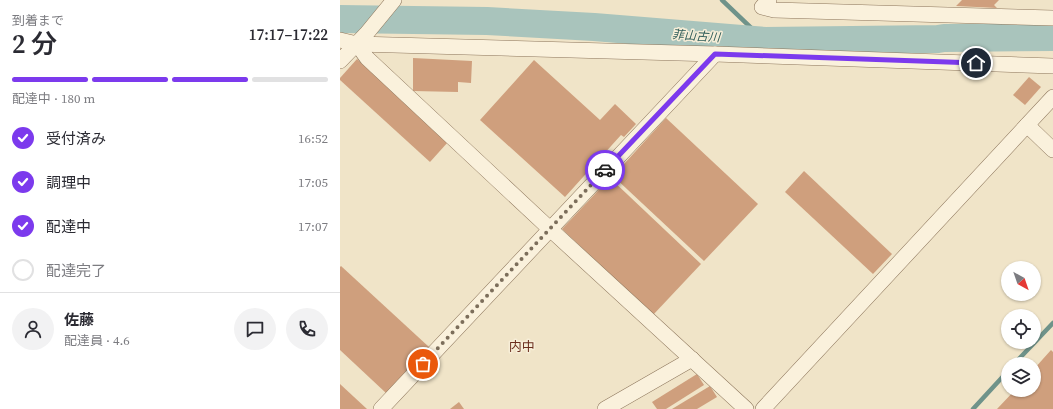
<!DOCTYPE html>
<html lang="ja">
<meta charset="utf-8">
<style>
body{margin:0;font-family:"Source Serif 4","Noto Sans JP",serif;background:#f2f2f3;color:#2b2b33;height:100vh;display:flex;flex-direction:column;font-size:15px;white-space:nowrap}
*{box-sizing:border-box;margin:0}
p{font-size:13px;color:#7c7c81}
.icon{flex:none;width:22px;height:22px;fill:none;stroke:currentColor;stroke-width:2;stroke-linecap:round;stroke-linejoin:round}
.map{position:relative;flex:1;overflow:hidden}
.sheet{display:flex;flex-direction:column;background:#fff;width:340px}
.sheet>*{flex:none}
.needle{width:26px;rotate:140deg}
.tools{position:absolute;left:661px;top:261px;display:grid;gap:8px}
.tools a{display:grid;place-items:center;width:40px;height:40px;border-radius:50%;background:#fff;box-shadow:0 1px 3px #0004;font-size:20px}
.pin{position:absolute;display:grid;place-items:center;width:34px;height:34px;color:#fff;margin:-17px;border:2px solid #fff;border-radius:50%;box-shadow:0 1px 4px #0007}
.courier{position:absolute;display:grid;place-items:center;width:40px;height:40px;margin:-20px;border:3px solid #7c3aed;border-radius:50%;background:#fff;color:#222;box-shadow:0 1px 5px #0007}
.headline em{font-style:normal;font-weight:600}
.headline div{display:flex;flex-direction:column-reverse}
.headline{display:flex;align-items:center;justify-content:space-between;height:68px;padding:0 12px}
h1{font-size:26px;font-weight:600;line-height:30px}
.bar{display:grid;grid-template-columns:repeat(4,1fr);gap:6px 4px;align-content:center;height:48px;padding:0 12px}
.bar i{height:5px;border-radius:3px;background:#e1e1e2}
.bar .selected{background:#7c3aed}
.bar p{grid-column:span 4}
.line{display:flex;align-items:center;gap:10px;padding:0 12px;border-top:1px solid #e1e1e2}
.line div{flex:1}
.round{display:grid;place-items:center;flex:none;width:42px;height:42px;border-radius:21px;background:#f2f2f3}
ol{padding:0 12px;list-style:none}
li{display:flex;align-items:center;gap:12px;height:44px}
li p{margin-inline-start:auto}
li .icon{padding:4px;border-radius:50%;background:#7c3aed;color:#fff;stroke-width:4}
li:last-child{color:#7c7c81}
li i{width:22px;height:22px;border:2px solid #e1e1e2;border-radius:50%}
main{display:flex;flex:1;min-height:0}
.map>svg:first-child{display:block}
</style>
<main>
<section class="sheet">
<div class="headline"><div><h1>2 分</h1><p>到着まで</p></div><em>17:17–17:22</em></div>
<div class="bar"><i class="selected"></i><i class="selected"></i><i class="selected"></i><i></i><p>配達中 · 180 m</p></div>
<ol>
<li><svg class="icon" aria-label="check" viewBox="0 0 24 24"><path d="M5 12l5 5 9-10"/></svg>受付済み<p>16:52</p></li>
<li><svg class="icon" aria-label="check" viewBox="0 0 24 24"><path d="M5 12l5 5 9-10"/></svg>調理中<p>17:05</p></li>
<li><svg class="icon" aria-label="check" viewBox="0 0 24 24"><path d="M5 12l5 5 9-10"/></svg>配達中<p>17:07</p></li>
<li><i></i>配達完了</li>
</ol>
<div class="line" style="height:72px"><a class="round"><svg class="icon" aria-label="person" viewBox="0 0 24 24"><circle cx="12" cy="8" r="4"/><path d="M4 21q1-7 8-7t8 7"/></svg></a><div><b>佐藤</b><p>配達員 · 4.6</p></div><a class="round"><svg class="icon" aria-label="chat" viewBox="0 0 24 24"><path d="M4 5h16v11H9l-5 4z"/></svg></a><a class="round"><svg class="icon" aria-label="phone" viewBox="0 0 24 24"><path d="M5 4h4l2 5-3 2q2 4 5 5l2-3 5 2v4C11 20 4 13 5 4z"/></svg></a></div>
</section>
<div class="map">
<svg width="713" height="409" viewBox="0 0 713 409">
<rect width="100%" height="100%" fill="#f0e4c8"/>
<g fill="none" stroke-linecap="round" stroke-linejoin="round">
<g stroke="#6f938a" stroke-width="4.5">
<path d="M382 0 425 41"/>
<path d="M674 364 713 323"/>
<path d="M633 409 668 371"/>
</g>
<path stroke="#a9c4bc" stroke-width="28" d="M0 19 147 21 254 27 425 41 598 39 604 38 713 37"/>
</g>
<g fill="#cf9f7d">
<path d="M622 0H659L654 5 657 8 616 6Z"/>
<path d="M73 58 132 61 131 83 118 82V92L73 91Z"/>
<path d="M17 59 108 142 90 162 0 80V78Z"/>
<path d="M194 60 260 120 275 104 296 124 284 137 281 135 225 197 140 120Z"/>
<path d="M689 77 701 87 685 105 673 95Z"/>
<path d="M326 118 418 204 364 261 273 176Z"/>
<path d="M464 171 552 254 533 274 445 192Z"/>
<path d="M270 178 361 264 313 315 222 229Z"/>
<path d="M1 266 89 347 46 393 0 350V267Z"/>
<path d="M711 350 713 352V409H657L675 390H694V369Z"/>
<path d="M357 374 364 385 326 409H317L312 402Z"/>
<path d="M0 384 27 409H0Z"/>
<path d="M370 386 377 397 357 409H332Z"/>
<path d="M119 402 124 409H110Z"/>
</g>
<g fill="none" stroke-linecap="round" stroke-linejoin="round">
<g stroke="#8d765c" stroke-width="16">
<g id="minor">
<path d="M429 0 422 7 434 10 713 18"/>
<path d="M0 40 17 44 375 54 713 66"/>
<path d="M17 44 27 58 210 229 406 409"/>
<path d="M0 61 27 33 54 0"/>
<path d="M687 125 713 150"/>
<path d="M41 409 375 54"/>
<path d="M265 409 352 359"/>
<path d="M423 409 713 97"/>
</g>
</g>
<use href="#minor" stroke="#faf1dc" stroke-width="15"/>
</g>
<g fill="none" stroke-linecap="round" stroke-linejoin="round">
<path stroke="#7c6e5b" stroke-width="4" stroke-dasharray="0 7.2" d="M83 364 265 170"/>
<path stroke="#7c3aed" stroke-width="5" d="M265 170 375 54 636 63"/>
</g>
<g text-anchor="middle" stroke-width="3" stroke-linejoin="round" paint-order="stroke">
<g font-size="12" font-style="italic" fill="#2f5d5a" stroke="#f7eed8">
<text transform="translate(356 36) rotate(4)" y="4">菲山古川</text>
</g>
<g font-size="13" fill="#6b2e1e" stroke="#f7eed8">
<text x="182" y="351">内中</text>
</g>
</g>
</svg>
<div class="tools">
<a><svg class="needle" viewBox="-14 -14 28 28"><path d="M0-13l5 13h-10z" fill="#e53935"/><path d="M0 13l5-13h-10z" fill="#7c7c81"/></svg></a>
<a><svg class="icon" aria-label="locate" viewBox="0 0 24 24"><circle cx="12" cy="12" r="6"/><path d="M12 2v4M12 18v4M2 12h4M18 12h4"/></svg></a>
<a><svg class="icon" aria-label="layers" viewBox="0 0 24 24"><path d="M12 4l9 5-9 5-9-5zM3 14l9 5 9-5"/></svg></a>
</div>
<div class="pin" style="left:83px;top:364px;background:#ea580c"><svg class="icon" aria-label="bag" viewBox="0 0 24 24"><path d="M5 8h14l-1 12H6zM9 8a3 3 0 0 1 6 0"/></svg></div>
<div class="pin" style="left:636px;top:63px;background:#1f2937"><svg class="icon" aria-label="home" viewBox="0 0 24 24"><path d="M3 11l9-7 9 7M6 9v11h12V9"/></svg></div>
<div class="courier" style="left:265px;top:170px"><svg class="icon" aria-label="car" viewBox="0 0 24 24"><path d="M5 17H2v-5l4-1 3-4h7l3 4 3 1v5h-3M9 17h6M6 11h13"/><circle cx="7" cy="17" r="2"/><circle cx="17" cy="17" r="2"/></svg></div>
</div>
</main>
